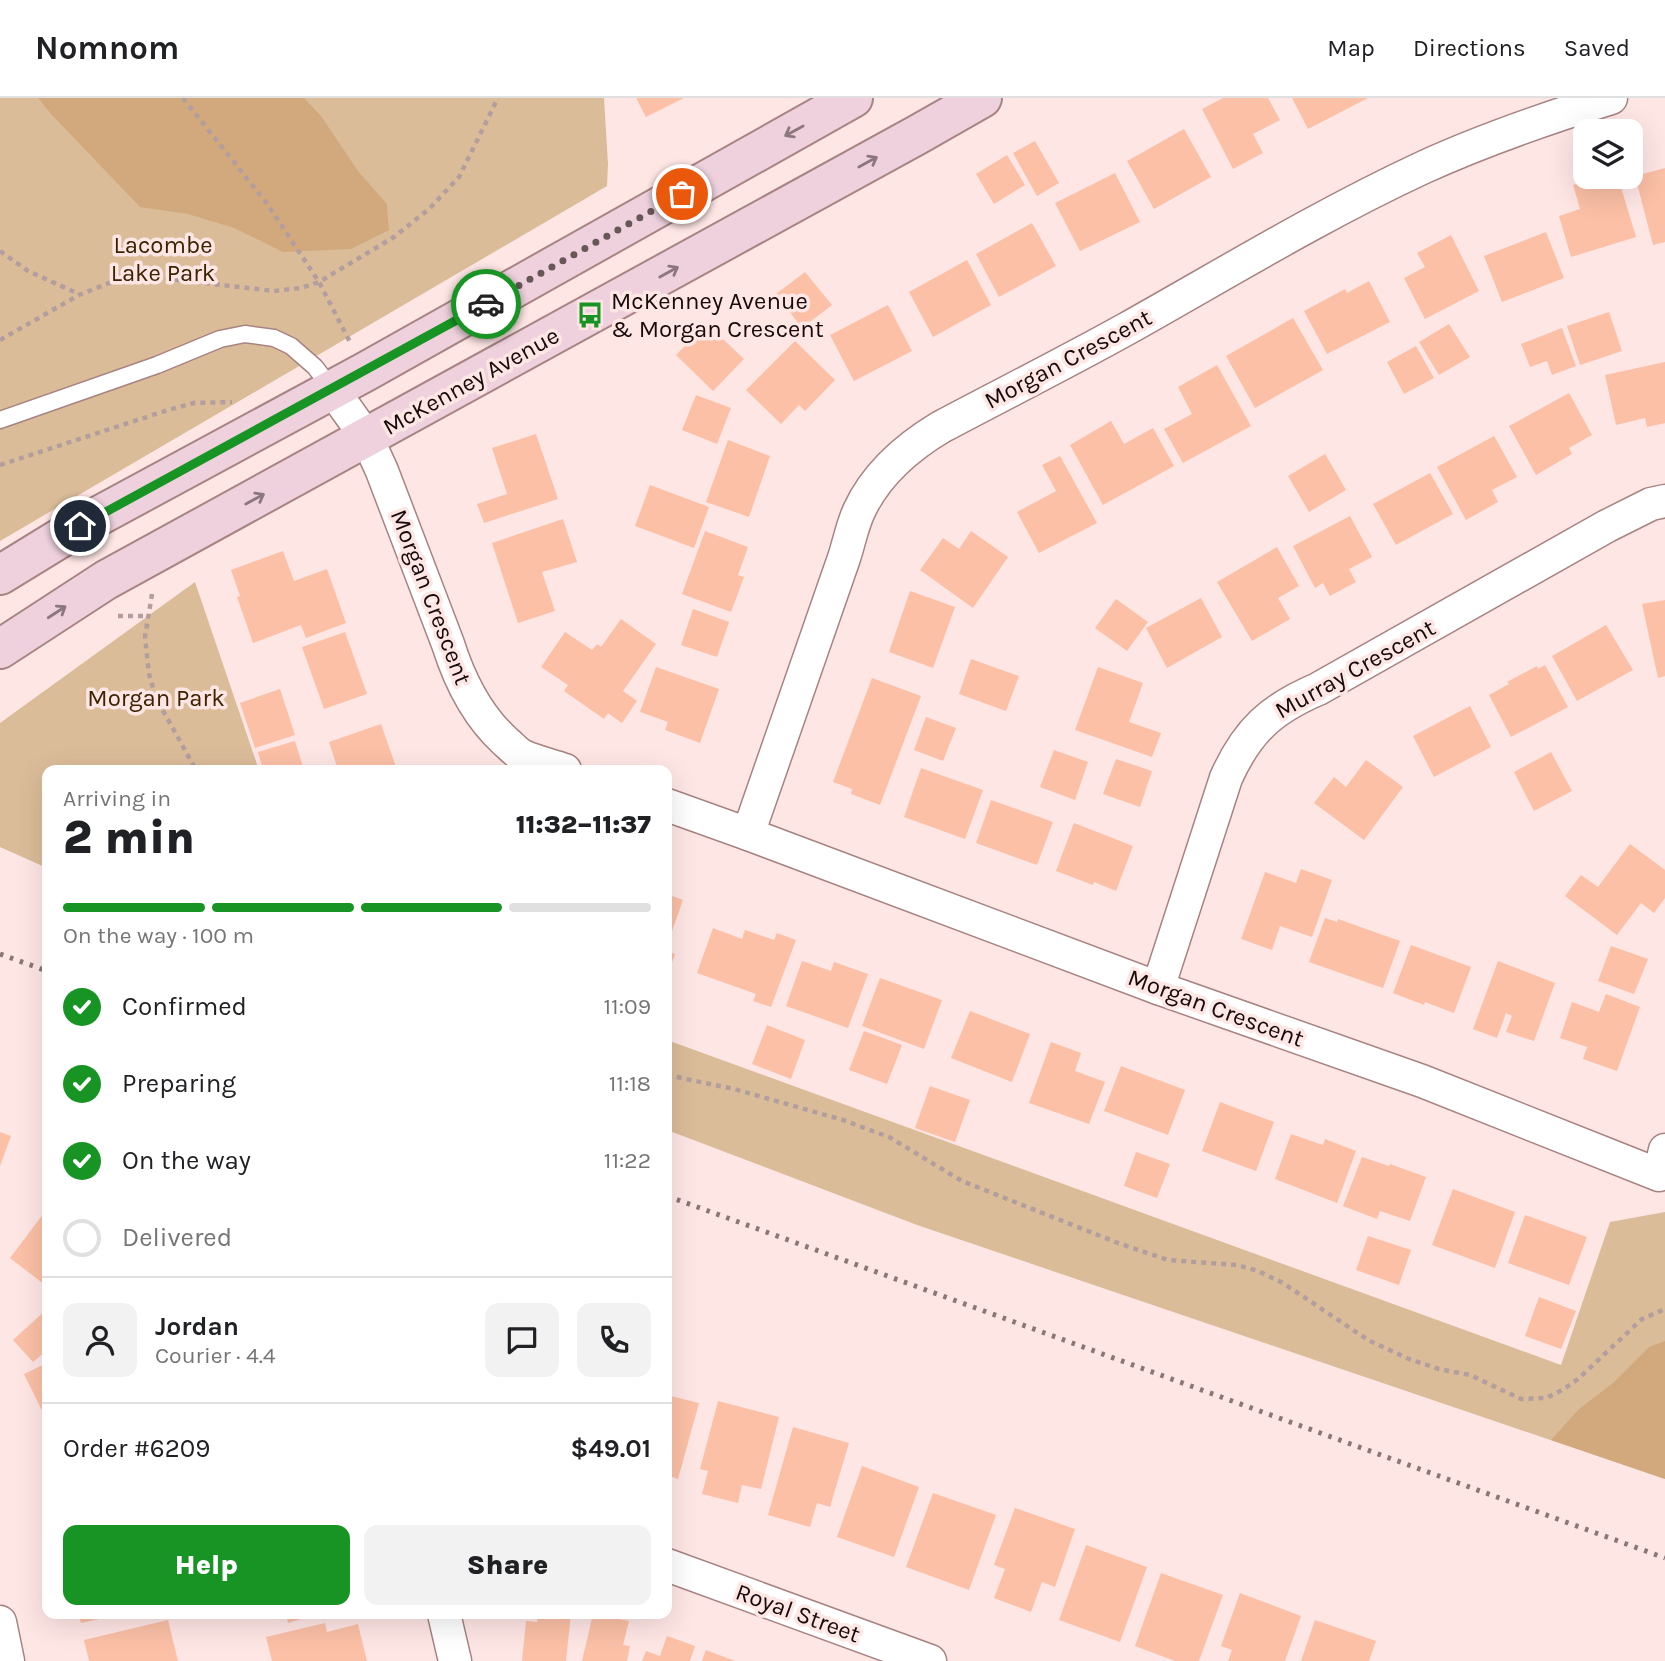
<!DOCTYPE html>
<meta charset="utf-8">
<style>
body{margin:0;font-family:Karla,sans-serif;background:#f2f2f2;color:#202124;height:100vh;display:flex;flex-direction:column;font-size:26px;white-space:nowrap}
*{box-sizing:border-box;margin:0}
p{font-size:23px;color:#757577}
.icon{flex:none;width:38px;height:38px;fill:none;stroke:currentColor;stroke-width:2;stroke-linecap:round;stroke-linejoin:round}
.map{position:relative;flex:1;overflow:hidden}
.details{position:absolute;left:42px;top:667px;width:630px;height:854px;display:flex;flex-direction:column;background:#fff;border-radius:14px;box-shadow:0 7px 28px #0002}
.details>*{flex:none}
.buttons{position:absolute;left:1573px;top:21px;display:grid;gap:14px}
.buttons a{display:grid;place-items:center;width:70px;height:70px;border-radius:14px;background:#fff;box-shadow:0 7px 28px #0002;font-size:35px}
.pin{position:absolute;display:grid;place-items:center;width:60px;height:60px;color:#fff;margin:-30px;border:4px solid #fff;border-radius:50%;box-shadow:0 2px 7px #0007}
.courier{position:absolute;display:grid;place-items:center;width:70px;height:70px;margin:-35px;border:5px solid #179424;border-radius:50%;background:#fff;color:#222;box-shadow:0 2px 9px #0007}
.head em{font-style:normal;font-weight:800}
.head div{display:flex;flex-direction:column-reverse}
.head{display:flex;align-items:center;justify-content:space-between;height:119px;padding:0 21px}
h1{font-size:46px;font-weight:800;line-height:52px}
.bar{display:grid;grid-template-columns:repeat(4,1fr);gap:10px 7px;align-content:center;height:84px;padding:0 21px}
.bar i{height:9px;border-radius:5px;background:#e0e0e0}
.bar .current{background:#179424}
.bar p{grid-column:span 4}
.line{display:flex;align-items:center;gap:18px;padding:0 21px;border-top:2px solid #e0e0e0}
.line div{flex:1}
.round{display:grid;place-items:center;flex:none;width:74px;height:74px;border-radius:14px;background:#f2f2f2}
ol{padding:0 21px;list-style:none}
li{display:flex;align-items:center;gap:21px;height:77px}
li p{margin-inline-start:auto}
li .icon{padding:7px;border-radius:50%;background:#179424;color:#fff;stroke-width:4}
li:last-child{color:#757577}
li i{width:38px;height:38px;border:4px solid #e0e0e0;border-radius:50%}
.action{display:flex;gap:14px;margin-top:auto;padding:14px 21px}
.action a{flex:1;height:80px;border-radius:14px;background:#179424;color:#fff;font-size:28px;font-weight:800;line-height:80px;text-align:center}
.action a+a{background:#f2f2f2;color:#202124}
header{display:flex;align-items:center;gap:42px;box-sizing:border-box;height:98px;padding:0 35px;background:#fff;border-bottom:2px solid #e0e0e0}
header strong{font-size:33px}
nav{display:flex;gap:38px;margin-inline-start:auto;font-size:24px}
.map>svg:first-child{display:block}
</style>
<header>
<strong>Nomnom</strong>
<nav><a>Map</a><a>Directions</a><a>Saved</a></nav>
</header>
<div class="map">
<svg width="1665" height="1563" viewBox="0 0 1665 1563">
<rect width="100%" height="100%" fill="#fee6e5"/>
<g fill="#dbbc99">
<path d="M0 0H604L608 66 607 88 0 443Z"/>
<path d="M195 484 259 672H47V770L0 749V625Z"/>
<path d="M667 942 1561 1267 1610 1124 1665 1114V1381L917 1127 667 1032Z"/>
</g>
<g fill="#d2a97c">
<path d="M38 0H304L321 18 358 73 387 106 389 132 351 151 283 154 234 130 188 116 140 109 51 16Z"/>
<path d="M1665 1243V1381L1551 1342 1579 1311 1613 1285 1649 1249Z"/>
</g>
<g fill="#fbc0a6">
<path d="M636 0H684L646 19Z"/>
<path d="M1223 0H1268L1280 22 1253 36 1263 55 1233 71 1202 11Z"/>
<path d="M1292 0H1368L1308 31Z"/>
<path d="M1184 31 1211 79 1154 111 1127 63Z"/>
<path d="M1035 43 1059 85 1037 98 1013 55Z"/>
<path d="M1007 57 1025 87 994 106 976 76Z"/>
<path d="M1665 70V144L1653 147 1635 78Z"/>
<path d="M1115 75 1140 124 1080 153 1055 105Z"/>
<path d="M1599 79H1618L1636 139 1571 159 1559 118 1580 111 1573 87Z"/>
<path d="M1032 125 1056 168 999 199 976 156Z"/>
<path d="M1546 134 1564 180 1502 204 1484 158Z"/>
<path d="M1451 137 1479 193 1425 221 1404 180 1425 169 1417 155Z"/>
<path d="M967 162 991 207 933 239 909 194Z"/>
<path d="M805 174 832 207 802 230 776 196Z"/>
<path d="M1369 183 1390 224 1327 256 1304 213 1345 191 1347 195Z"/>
<path d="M888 207 912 253 854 283 830 237Z"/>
<path d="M1609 214 1622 253 1580 267 1567 228Z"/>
<path d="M1293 220 1323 272 1255 310 1226 258Z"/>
<path d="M707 226 744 261 713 293 676 257Z"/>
<path d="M1449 226 1470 259 1439 277 1419 244Z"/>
<path d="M1562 230 1576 268 1552 277 1547 263 1530 269 1521 246Z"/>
<path d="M795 243 835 282 805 313 799 307 781 326 746 292Z"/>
<path d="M1416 248 1434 280 1404 296 1387 264Z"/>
<path d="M1665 264V325L1647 329 1645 320 1616 327 1605 277Z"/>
<path d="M1217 267 1251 328 1183 365 1164 331 1192 316 1178 289Z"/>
<path d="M1569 295 1592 337 1569 350 1572 356 1536 377 1509 328Z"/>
<path d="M696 297 731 310 717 346 682 332Z"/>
<path d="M1111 323 1124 346 1153 330 1174 368 1103 407 1070 347Z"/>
<path d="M536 336 558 401 484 425 477 406 507 396 492 350Z"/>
<path d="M1494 338 1517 379 1492 392 1498 404 1466 422 1437 369Z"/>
<path d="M728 342 770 358 749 419 706 404Z"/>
<path d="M1325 356 1346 392 1309 414 1288 378Z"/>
<path d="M1060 358 1097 425 1039 455 1017 414 1056 393 1042 367Z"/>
<path d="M1430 375 1453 416 1396 447 1373 406Z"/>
<path d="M650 387 709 409 694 450 635 428Z"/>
<path d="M1350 418 1372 459 1349 471 1356 484 1330 498 1323 485 1315 490 1293 448Z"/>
<path d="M563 421 577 464 542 474 555 513 518 525 492 445Z"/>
<path d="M705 433 748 449 738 477 744 479 731 514 682 496Z"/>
<path d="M971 433 1008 459 973 510 920 472 943 440 959 451Z"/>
<path d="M1277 449 1299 488 1278 500 1290 521 1252 543 1217 484Z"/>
<path d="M283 453 294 483 327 471 346 525 306 540 301 527 253 545 237 499 240 498 231 472Z"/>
<path d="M910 493 955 509 933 570 889 554Z"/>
<path d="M1201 500 1222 539 1167 570 1146 530Z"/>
<path d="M1116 501 1148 524 1127 553 1095 530Z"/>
<path d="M1665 502V578L1658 580 1642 506Z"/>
<path d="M693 511 729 524 717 559 681 547Z"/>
<path d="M621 521 656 546 623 593 637 603 622 625 608 615 604 621 564 593 568 587 541 569 565 534 592 552 597 546 601 549Z"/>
<path d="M1606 527 1633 572 1577 603 1552 558Z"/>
<path d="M345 534 367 596 324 611 302 549Z"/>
<path d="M971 561 1019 578 1006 613 959 596Z"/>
<path d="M1545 567 1568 609 1511 639 1489 597 1509 586 1507 584 1537 568 1538 571Z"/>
<path d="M656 569 719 591 700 645 665 632 668 624 640 614Z"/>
<path d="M1098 569 1143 585 1129 624 1161 635 1152 659 1075 632Z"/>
<path d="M872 580 921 598 880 707 851 696 852 691 833 684Z"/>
<path d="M280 591 295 637 255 650 240 605Z"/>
<path d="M1470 608 1491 649 1434 679 1413 638Z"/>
<path d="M926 619 956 630 943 663 914 652Z"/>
<path d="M381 626 397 672H338L329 644Z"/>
<path d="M295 643 304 672H263L258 654Z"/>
<path d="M1054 652 1088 664 1075 702 1040 689Z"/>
<path d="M1551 654 1572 693 1534 713 1514 674Z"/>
<path d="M1116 661 1152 673 1140 709 1103 696Z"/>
<path d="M1366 662 1403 689 1364 742 1314 705 1334 679 1346 689Z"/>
<path d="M921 670 983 692 965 741 904 719Z"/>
<path d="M991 702 1053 724 1037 767 976 745Z"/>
<path d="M1074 725 1133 748 1116 793 1094 784 1093 787 1056 773Z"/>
<path d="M1630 746 1665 772V800L1654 815 1641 805 1617 837 1565 798 1581 777 1598 789Z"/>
<path d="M1301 771 1332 782 1312 839 1280 828 1272 852 1241 841 1265 774 1296 785Z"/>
<path d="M667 796 683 802 667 847Z"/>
<path d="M1325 820 1337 824 1338 821 1400 843 1383 890 1309 864Z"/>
<path d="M713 830 742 841 745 832 774 842 777 835 796 842 771 909 753 903 756 896 697 875Z"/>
<path d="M1411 847 1471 869 1454 915 1425 904 1424 907 1393 895Z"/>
<path d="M1611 848 1648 861 1634 896 1598 883Z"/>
<path d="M667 853 675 856 667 879Z"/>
<path d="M802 863 831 873 834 864 868 876 848 930 786 908Z"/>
<path d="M1498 863 1555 885 1534 943 1506 934 1512 918 1506 915 1497 940 1473 931Z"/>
<path d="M880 880 942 902 924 951 862 928Z"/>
<path d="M1606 896 1640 909 1617 973 1583 961 1587 949 1560 940 1572 904 1599 914Z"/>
<path d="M970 913 1030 936 1012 984 951 960Z"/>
<path d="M767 927 805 942 791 981 752 966Z"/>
<path d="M864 933 902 947 887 986 849 972Z"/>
<path d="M1051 944 1081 955 1075 973 1105 984 1089 1026 1029 1005Z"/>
<path d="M1121 968 1185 992 1168 1037 1104 1013Z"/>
<path d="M930 988 970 1002 955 1044 915 1030Z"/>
<path d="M1220 1004 1274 1024 1256 1073 1202 1053Z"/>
<path d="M0 1034 11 1038 0 1068Z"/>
<path d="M1291 1036 1323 1047 1325 1041 1356 1053 1337 1105 1275 1081Z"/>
<path d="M1136 1054 1170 1066 1157 1100 1124 1088Z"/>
<path d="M1362 1059 1389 1068 1390 1066 1426 1079 1410 1123 1380 1113 1377 1121 1343 1108Z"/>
<path d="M1453 1091 1515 1114 1495 1170 1432 1147Z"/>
<path d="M47 1111V1184L45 1187 10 1160Z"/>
<path d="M1525 1117 1587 1139 1569 1187 1508 1165Z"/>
<path d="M1368 1138 1411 1152 1399 1187 1356 1172Z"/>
<path d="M1539 1199 1576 1213 1561 1251 1525 1238Z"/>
<path d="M47 1211V1252L33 1264 13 1242Z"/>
<path d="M47 1265V1323L24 1276Z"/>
<path d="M667 1297 699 1305 678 1381 667 1377Z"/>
<path d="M718 1303 779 1319 761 1391 742 1387 738 1405 702 1396 708 1373 700 1371Z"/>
<path d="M793 1329 849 1345 830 1409 817 1405 810 1429 768 1417Z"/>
<path d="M862 1368 919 1389 894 1459 837 1439Z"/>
<path d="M933 1395 996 1417 969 1492 906 1469Z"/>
<path d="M1015 1410 1075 1431 1055 1489 1042 1484 1031 1514 994 1500 1005 1471 994 1467Z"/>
<path d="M1086 1447 1147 1469 1120 1544 1059 1522Z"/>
<path d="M1161 1475 1223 1497 1199 1563H1175L1135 1548Z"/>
<path d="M1240 1495 1301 1518 1285 1563H1228L1232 1552 1221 1548Z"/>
<path d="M78 1516H117V1517L81 1525Z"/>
<path d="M286 1516H318L288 1525Z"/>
<path d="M538 1516H571L566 1563H522L526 1523 537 1524Z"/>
<path d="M593 1516 629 1523 623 1547 630 1548 627 1563H582Z"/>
<path d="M168 1522 178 1563H89L84 1542Z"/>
<path d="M1315 1522 1376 1543 1369 1563H1301Z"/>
<path d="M325 1525 327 1534 358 1526 367 1563H272L266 1539Z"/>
<path d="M667 1538 695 1548 690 1563H642L646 1553 660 1558Z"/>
<path d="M706 1552 735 1563H702Z"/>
</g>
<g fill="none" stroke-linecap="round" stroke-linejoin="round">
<g stroke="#a78382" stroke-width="19">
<path id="lane" d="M0 322 157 267 220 241 245 236 274 240 291 248 315 269 332 291"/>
</g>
<g stroke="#a78382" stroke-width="35">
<g id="street">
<path d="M332 291 367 340 382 373 448 546C460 584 477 618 506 644 512 649 517 655 523 658 536 664 551 667 565 672"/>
<path d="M667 707 748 736 1158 890 1422 983 1659 1077 1665 1052"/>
<path d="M748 736 844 460C849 445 852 428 859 413 876 376 906 350 941 329 1003 296 1067 264 1128 230 1226 175 1321 117 1422 70 1483 42 1547 20 1611 0"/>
<path d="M1158 890 1226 680C1247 633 1271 611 1318 591L1607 428 1651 406 1665 403"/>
<path d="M667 1467 930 1563"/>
<path d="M444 1516 455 1563"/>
<path d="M0 1524 8 1563"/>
</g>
</g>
<g stroke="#a78382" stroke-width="42">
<g id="secondary">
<path d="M0 477 80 428 365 274 853 0"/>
<path d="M0 551 106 482 917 37 982 0"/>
</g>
</g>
<g stroke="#b39e9e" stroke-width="4.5" stroke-dasharray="5 5" stroke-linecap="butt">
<path d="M183 0 268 107 319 184 350 244"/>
<path d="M0 153 28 173 79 196"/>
<path d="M0 242 79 197 119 181 161 180 274 193 301 190 319 184 394 139 429 111 459 79 498 0"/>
<path d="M0 367 168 312 194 305 232 304"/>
<path d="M152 496 145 539 149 576 156 600 196 672"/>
<path d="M118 518H148"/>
<path d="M667 977 734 991 843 1022 889 1039 962 1083 1118 1145 1168 1162 1237 1167 1258 1173 1283 1185 1368 1242 1409 1261 1439 1271 1470 1277 1521 1301 1546 1300 1564 1291 1578 1281 1642 1221 1665 1211"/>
</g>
<use href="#lane" stroke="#fff" stroke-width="16"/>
<use href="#street" stroke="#fff" stroke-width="32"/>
<use href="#secondary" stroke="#eed1dd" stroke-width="38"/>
<g stroke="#897676" stroke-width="5" stroke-dasharray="3.5 7" stroke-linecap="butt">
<path d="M0 856 47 873"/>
<path d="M667 1098 1665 1460"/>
</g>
</g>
<defs><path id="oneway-shaft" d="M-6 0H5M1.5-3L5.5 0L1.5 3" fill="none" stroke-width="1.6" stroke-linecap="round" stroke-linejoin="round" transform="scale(1.75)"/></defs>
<g stroke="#8d777e">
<use href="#oneway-shaft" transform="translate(794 33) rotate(151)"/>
<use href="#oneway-shaft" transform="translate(868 64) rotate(-29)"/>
<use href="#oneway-shaft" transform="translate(669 174) rotate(-29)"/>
<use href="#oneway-shaft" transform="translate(255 401) rotate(-29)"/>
<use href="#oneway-shaft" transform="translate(57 514) rotate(-33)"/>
</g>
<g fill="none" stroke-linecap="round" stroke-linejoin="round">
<path stroke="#685757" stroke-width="7" stroke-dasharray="0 12.6" d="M486 206 682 96"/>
<path stroke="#179424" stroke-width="9" d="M80 428 486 206"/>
</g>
<defs>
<g id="bus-bare" transform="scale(2.1)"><path d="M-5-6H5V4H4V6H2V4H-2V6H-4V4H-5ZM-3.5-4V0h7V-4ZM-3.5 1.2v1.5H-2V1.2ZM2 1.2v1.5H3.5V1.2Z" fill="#179424" stroke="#fee6e5" stroke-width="2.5" paint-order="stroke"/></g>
</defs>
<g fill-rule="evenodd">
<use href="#bus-bare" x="590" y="217"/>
</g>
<g text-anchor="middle" stroke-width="7" stroke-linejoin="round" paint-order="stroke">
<g font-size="24" fill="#3d2200" stroke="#fee6e5">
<text x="163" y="155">Lacombe<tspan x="163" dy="28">Lake Park</tspan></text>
<text x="156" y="608">Morgan Park</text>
</g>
<g font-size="24" fill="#170a0a" stroke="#fee6e5" text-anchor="start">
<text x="611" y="211">McKenney Avenue<tspan x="611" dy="28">&amp; Morgan Crescent</tspan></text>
</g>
<g font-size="24" fill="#170a0a" stroke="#fee6e5">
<text transform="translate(1068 261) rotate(-28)" y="8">Morgan Crescent</text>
<text transform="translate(471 283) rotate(-29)" y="8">McKenney Avenue</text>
<text transform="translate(431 499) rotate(69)" y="8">Morgan Crescent</text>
<text transform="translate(1355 571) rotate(-29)" y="8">Murray Crescent</text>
<text transform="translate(1216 910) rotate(20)" y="8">Morgan Crescent</text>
<text transform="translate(798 1515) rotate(20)" y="8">Royal Street</text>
</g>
</g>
</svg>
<div class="buttons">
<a><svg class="icon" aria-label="layers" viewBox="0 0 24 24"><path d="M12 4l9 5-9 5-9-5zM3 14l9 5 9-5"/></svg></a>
</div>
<div class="pin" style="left:682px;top:96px;background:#ea580c"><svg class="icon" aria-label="bag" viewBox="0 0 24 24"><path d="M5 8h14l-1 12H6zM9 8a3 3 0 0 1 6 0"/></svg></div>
<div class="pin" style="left:80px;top:428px;background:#1f2937"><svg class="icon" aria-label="home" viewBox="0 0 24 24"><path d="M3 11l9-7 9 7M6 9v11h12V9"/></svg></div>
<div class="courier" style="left:486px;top:206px"><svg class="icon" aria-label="car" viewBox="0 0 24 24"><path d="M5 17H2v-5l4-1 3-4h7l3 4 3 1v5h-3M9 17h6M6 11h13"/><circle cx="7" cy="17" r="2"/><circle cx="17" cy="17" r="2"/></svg></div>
<section class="details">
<div class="head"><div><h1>2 min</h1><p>Arriving in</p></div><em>11:32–11:37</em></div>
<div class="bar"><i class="current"></i><i class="current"></i><i class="current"></i><i></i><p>On the way · 100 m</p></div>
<ol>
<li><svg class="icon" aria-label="check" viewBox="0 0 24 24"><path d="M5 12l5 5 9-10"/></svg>Confirmed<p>11:09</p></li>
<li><svg class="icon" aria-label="check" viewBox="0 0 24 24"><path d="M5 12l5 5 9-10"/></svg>Preparing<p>11:18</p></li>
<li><svg class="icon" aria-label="check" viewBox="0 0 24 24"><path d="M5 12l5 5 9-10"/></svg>On the way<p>11:22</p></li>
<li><i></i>Delivered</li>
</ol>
<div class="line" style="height:126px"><a class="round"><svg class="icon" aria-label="person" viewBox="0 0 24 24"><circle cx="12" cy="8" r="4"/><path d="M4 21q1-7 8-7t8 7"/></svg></a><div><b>Jordan</b><p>Courier · 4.4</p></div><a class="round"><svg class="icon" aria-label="chat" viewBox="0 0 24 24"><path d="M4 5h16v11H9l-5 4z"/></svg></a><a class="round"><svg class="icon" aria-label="phone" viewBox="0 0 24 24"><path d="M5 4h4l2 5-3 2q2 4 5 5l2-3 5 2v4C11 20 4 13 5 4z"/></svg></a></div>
<div class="line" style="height:91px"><div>Order #6209</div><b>$49.01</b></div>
<div class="action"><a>Help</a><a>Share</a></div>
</section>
</div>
